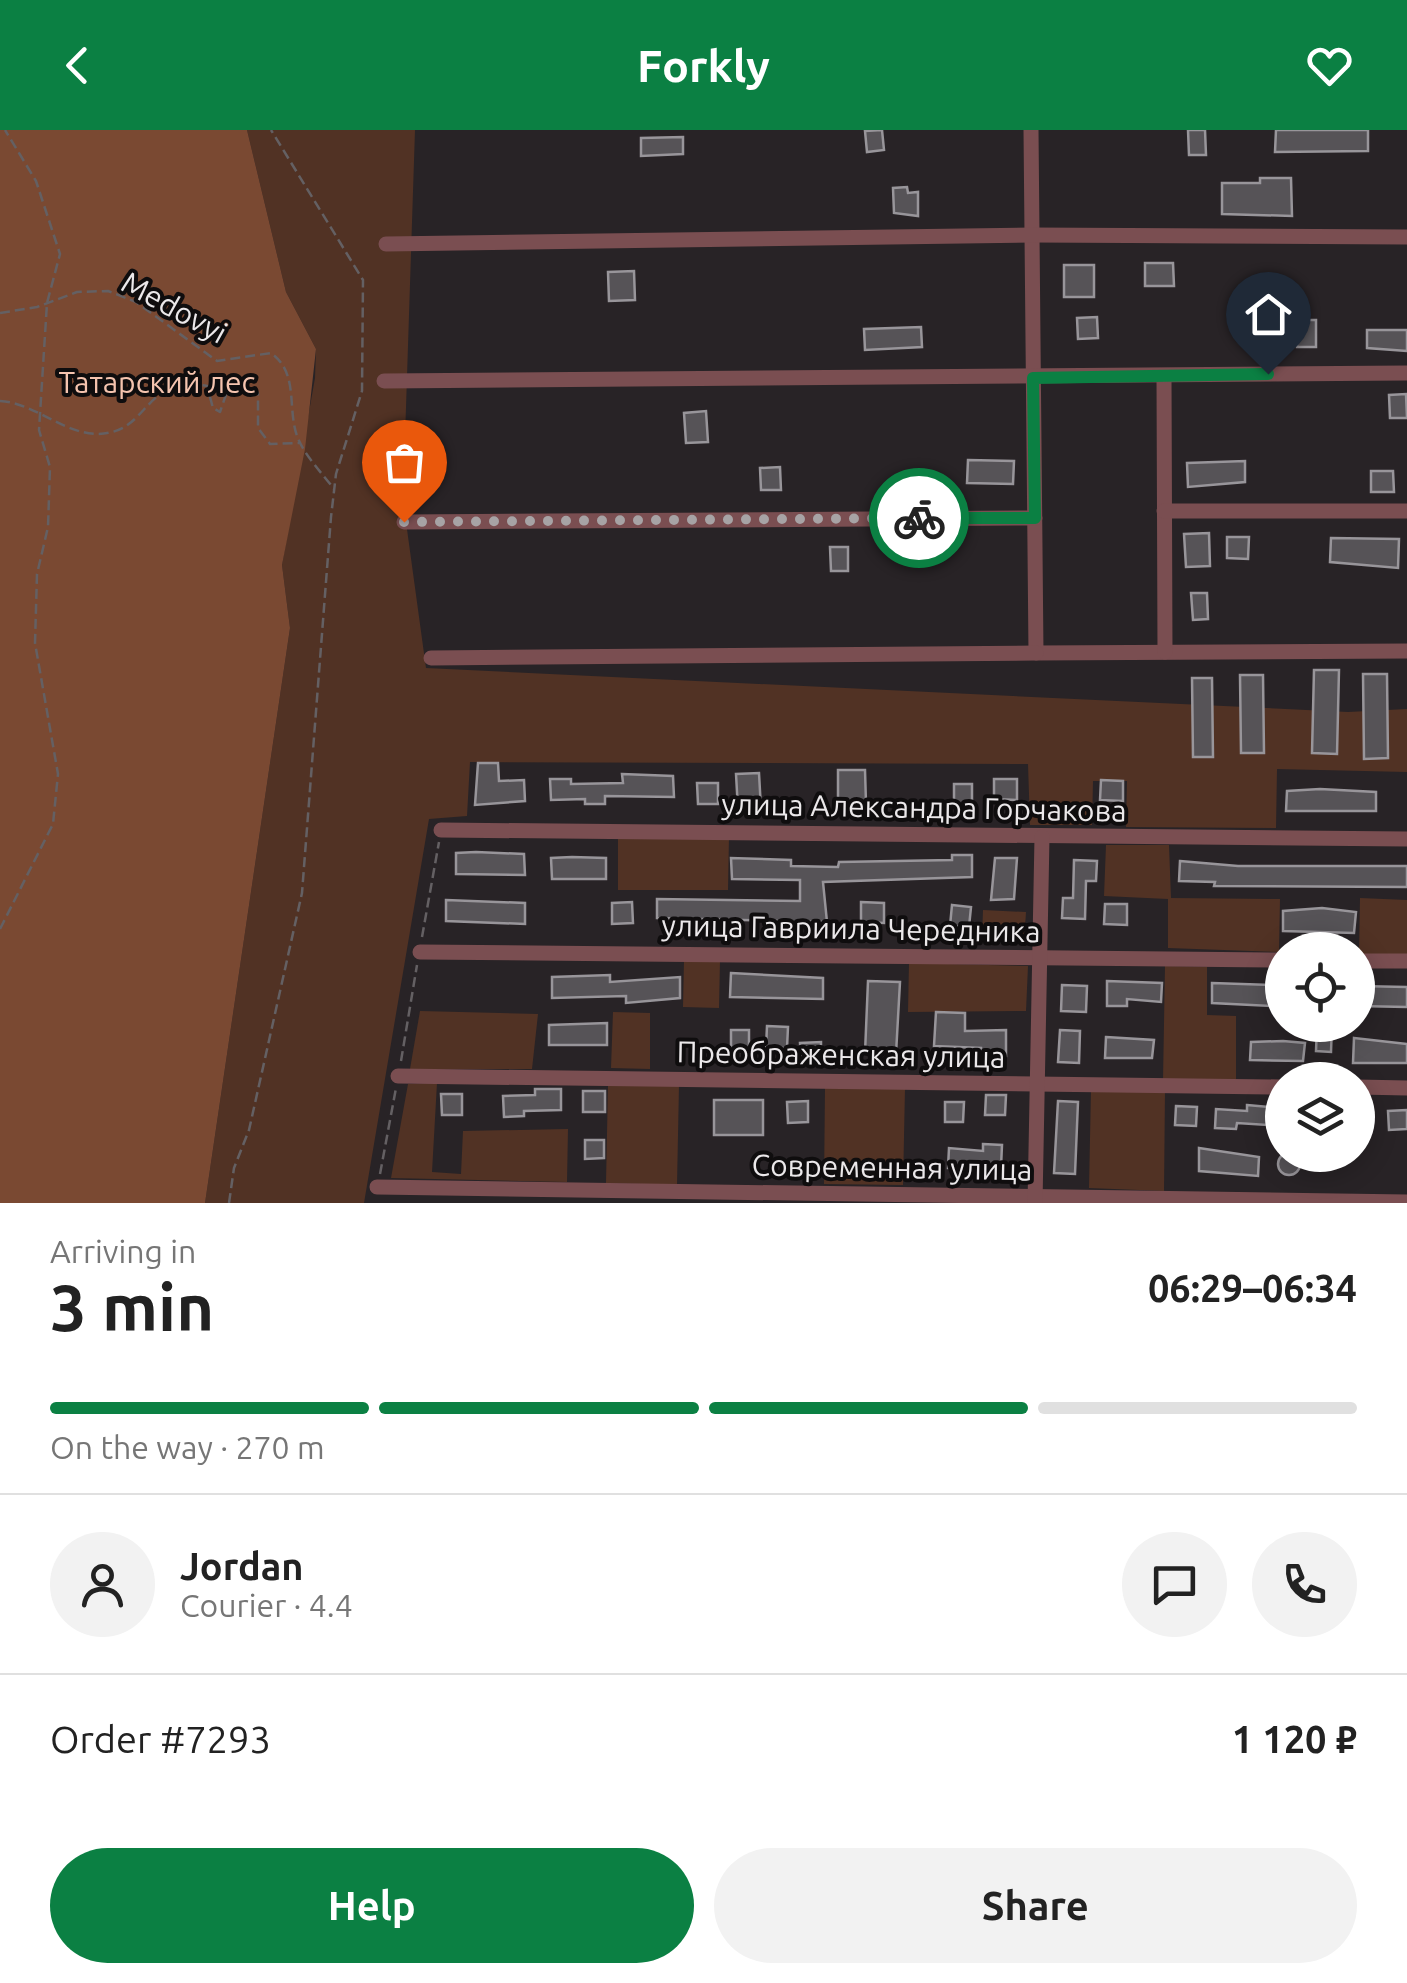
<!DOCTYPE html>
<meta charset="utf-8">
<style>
body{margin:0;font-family:Ubuntu,sans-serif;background:#f2f2f2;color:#222;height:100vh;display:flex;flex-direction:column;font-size:38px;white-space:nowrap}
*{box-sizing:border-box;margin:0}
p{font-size:32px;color:#767676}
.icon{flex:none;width:55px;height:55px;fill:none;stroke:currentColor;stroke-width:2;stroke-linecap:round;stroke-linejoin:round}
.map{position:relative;height:1073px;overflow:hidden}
.sheet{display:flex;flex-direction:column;background:#fff;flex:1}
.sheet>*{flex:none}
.fabs{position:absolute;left:1265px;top:802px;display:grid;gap:20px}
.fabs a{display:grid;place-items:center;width:110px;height:110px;border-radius:50%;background:#fff;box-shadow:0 5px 25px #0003;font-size:50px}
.pin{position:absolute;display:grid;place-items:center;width:85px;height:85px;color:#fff;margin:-102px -42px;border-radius:50% 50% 50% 0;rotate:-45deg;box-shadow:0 0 10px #0007}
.pin .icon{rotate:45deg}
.courier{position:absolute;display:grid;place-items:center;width:100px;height:100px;margin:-50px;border:8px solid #0b8043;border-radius:50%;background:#fff;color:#222;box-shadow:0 2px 12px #0007}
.head em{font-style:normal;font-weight:600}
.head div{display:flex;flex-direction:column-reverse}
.head{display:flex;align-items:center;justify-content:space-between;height:170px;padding:0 50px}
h1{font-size:65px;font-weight:600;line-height:75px}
.bar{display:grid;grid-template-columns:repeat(4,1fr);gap:15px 10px;align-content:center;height:120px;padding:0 50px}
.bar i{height:12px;border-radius:8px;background:#e0e0e0}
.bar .active{background:#0b8043}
.bar p{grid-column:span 4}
.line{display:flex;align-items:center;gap:25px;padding:0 50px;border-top:2px solid #e0e0e0}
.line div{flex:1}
.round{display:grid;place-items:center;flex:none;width:105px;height:105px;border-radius:52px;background:#f2f2f2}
.action{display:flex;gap:20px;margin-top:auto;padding:20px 50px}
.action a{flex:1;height:115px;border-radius:60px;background:#0b8043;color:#fff;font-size:40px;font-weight:600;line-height:115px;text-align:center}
.action a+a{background:#f2f2f2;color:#222}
header{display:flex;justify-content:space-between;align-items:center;height:130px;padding:0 50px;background:#0b8043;color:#fff;font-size:45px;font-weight:600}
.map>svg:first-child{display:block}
</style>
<header><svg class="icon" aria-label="back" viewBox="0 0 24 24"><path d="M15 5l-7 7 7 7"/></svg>Forkly<svg class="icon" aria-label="heart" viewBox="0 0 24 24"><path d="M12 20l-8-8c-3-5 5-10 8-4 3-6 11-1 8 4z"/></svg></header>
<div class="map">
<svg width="1407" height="1073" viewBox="0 0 1407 1073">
<rect width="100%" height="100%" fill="#282326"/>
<g fill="#513224">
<path d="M247 0H415L403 370 426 538 1348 582 1407 579V642L1277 639 1276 698 1126 697 1127 651H1093L1092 695H1030L1028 634 470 632 467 686 429 689 364 1073H205L290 498 282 435 315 248 316 219 286 162Z"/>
<path d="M729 706 728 760H618V709Z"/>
<path d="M1106 715H1169L1171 768 1280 769 1279 822 1168 818V769L1104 766Z"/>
<path d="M1360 768 1407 770V825L1359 824Z"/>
<path d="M983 780 1026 782 1024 812 982 809Z"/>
<path d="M684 830H720L719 878 683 877Z"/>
<path d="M909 833 1028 836 1026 881 908 882Z"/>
<path d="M1165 836 1207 837V885L1236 886V952L1163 951Z"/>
<path d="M420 881 538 884 532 939H410Z"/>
<path d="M613 882 650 883V939L611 938Z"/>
<path d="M437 953 432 1042 461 1044 463 1001 568 999 567 1052 391 1048 408 954Z"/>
<path d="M608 955H679L677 1055 606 1053Z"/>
<path d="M825 958H905L903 1055 824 1054Z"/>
<path d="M1165 959 1164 1061 1089 1058 1091 960Z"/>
</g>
<path fill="#7a4932" d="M0 0H247L286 162 316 219 305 319 282 435 290 498 205 1073H0Z"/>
<g fill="#565357" stroke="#98959a" stroke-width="2.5">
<path d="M882 0 884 20 867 22 865 1Z"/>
<path d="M1188 0H1205L1206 25H1189Z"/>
<path d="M1276 0H1368V21L1275 22Z"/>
<path d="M683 7V24L641 26V8Z"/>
<path d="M1260 48H1291L1292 86 1222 84V53H1260Z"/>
<path d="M907 57 908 63 918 62V86L894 83 893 58Z"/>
<path d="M1145 133H1173L1174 156H1145Z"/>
<rect x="1064" y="135" width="30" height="32"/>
<path d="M634 141 635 170 609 171 608 142Z"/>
<path d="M1097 187 1098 208 1078 209 1077 188Z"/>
<rect x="1297" y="190" width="19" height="27"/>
<path d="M921 197 922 217 865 220 864 199Z"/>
<path d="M1367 200H1407V221L1367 218Z"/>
<path d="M1406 264 1407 288H1390L1389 265Z"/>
<path d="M706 281 708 312 686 313 684 283Z"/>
<path d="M968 330 1014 331 1013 354 967 353Z"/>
<path d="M1245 331V352L1188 357 1187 333Z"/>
<path d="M780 337 781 360H761L760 338Z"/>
<path d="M1371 341H1393L1394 362H1371Z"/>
<path d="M1209 403 1210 436 1186 437 1184 404Z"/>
<path d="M1227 407H1249L1248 429 1227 428Z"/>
<path d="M1331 408 1399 409 1398 438 1330 432Z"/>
<path d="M830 417H848V441H831Z"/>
<path d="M1191 463H1207L1208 489 1193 490Z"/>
<path d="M1314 540H1339L1337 624 1312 623Z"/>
<path d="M1363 544H1387L1388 628 1364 629Z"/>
<path d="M1240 545H1263L1264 623H1241Z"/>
<path d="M1192 548H1212L1213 627H1193Z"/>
<path d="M478 633H498L499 651 524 650 525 671 475 675Z"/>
<path d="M838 640H865L866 673H838Z"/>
<path d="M759 643 761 679 738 680 736 644Z"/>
<path d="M622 644 673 646 674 667 605 666V674H585V669L551 670 550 649H571V654L623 653Z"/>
<path d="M994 649H1017V670L994 669Z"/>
<path d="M1101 650 1123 651V671L1100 670Z"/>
<path d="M697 653H718V674H698Z"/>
<path d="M954 654H972V674L954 673Z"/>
<path d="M1320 659 1376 662V681H1286L1287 661Z"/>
<path d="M476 722 524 724 525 745 456 744V723Z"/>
<path d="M952 725H972V747L823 752 827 792 657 788V769L800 771V750L732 749 731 728 791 730V736L838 737 839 732 952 730Z"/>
<path d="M572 727 606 728V749H552L551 728Z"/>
<path d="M995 728H1017L1014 769 991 770Z"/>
<path d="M1074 730 1097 731 1096 751H1086L1085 789 1062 788 1063 768H1073Z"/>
<path d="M1180 731 1238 736H1407V757L1214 756 1215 752 1179 751Z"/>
<path d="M446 770 525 773V794L446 791Z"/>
<path d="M632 772 633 793 612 794V773Z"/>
<path d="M861 772 884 773V793L861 792Z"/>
<path d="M1105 774H1127V795L1104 794Z"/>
<path d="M952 775 971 777 969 797 950 796Z"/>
<path d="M1322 778 1356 782 1354 803 1283 801V781Z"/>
<path d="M731 843 823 848V869L730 867Z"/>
<path d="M610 845V852L680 847V868L626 873V866L552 868V847Z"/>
<path d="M868 851 900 852 896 924 865 923Z"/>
<path d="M1107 851 1162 853 1161 872 1127 869V876H1107Z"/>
<path d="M1212 853 1272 855 1271 876 1212 873Z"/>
<path d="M1062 855 1087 856 1086 882 1061 881Z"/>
<path d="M1358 856 1407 857V877L1358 876Z"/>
<path d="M936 882 965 883V901L1006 900V926H981V918L934 916Z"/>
<path d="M607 893V915H549V895Z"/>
<path d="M1317 895H1332L1331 922 1316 921Z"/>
<path d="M767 896 788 897 787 918H766Z"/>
<rect x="731" y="900" width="18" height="22"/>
<path d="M1060 900 1080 901 1079 933 1058 932Z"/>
<path d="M1106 907 1154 910 1152 928H1105Z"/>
<path d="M1354 908 1407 914V933H1353Z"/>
<path d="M1283 911 1305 913 1303 931 1250 930 1251 912Z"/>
<path d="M821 912V933L801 934 800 913Z"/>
<path d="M535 959H561V980L524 981V986L504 987 503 966 535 965Z"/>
<rect x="583" y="961" width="22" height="21"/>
<path d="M441 964H462V985H442Z"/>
<path d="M986 965H1006L1005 985H985Z"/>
<rect x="714" y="970" width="49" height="35"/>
<path d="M808 971V992L788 993 787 972Z"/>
<path d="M1058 971 1078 972 1075 1044 1054 1043Z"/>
<path d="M945 972H964L963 992H945Z"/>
<path d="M1247 975 1282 978V996L1237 993 1236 999 1215 998 1216 979 1247 981Z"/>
<path d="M1176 976 1197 977 1196 996 1175 995Z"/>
<path d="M1407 980V999L1389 1000 1388 981Z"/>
<path d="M585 1010H604V1028L585 1029Z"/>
<path d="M983 1014 1002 1015 1001 1037 948 1038 949 1018 983 1021Z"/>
<path d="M1199 1018 1259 1027 1258 1046 1199 1041Z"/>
<circle cx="1289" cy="1034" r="11"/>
</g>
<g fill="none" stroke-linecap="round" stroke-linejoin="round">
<g stroke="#646063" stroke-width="2.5" stroke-dasharray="10 5" stroke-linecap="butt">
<path d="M0 183 37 177 77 162 108 161 136 172 217 231 271 223C299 243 287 277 297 306 304 325 322 343 334 359"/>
<path d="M0 271C39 273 71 313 112 302 149 293 148 246 207 256L213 278 220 282 229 256 240 250 258 263V298L270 314 299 313"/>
<path d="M0 799 53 694 58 644 35 513 37 444 48 397 50 337 39 300 47 173 60 124 36 51 5 0"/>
<path d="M422 807 439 712"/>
<path d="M401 931 417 835"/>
<path d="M380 1044 396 958"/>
<path d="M229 1073 234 1038 249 1000 302 763 331 387 336 344 362 261 363 150 271 0"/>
</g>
<g stroke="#7a4e51" stroke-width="15">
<path d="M1031 0 1036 523 1407 521"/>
<path d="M386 114 1032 105 1407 107"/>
<path d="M1164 246 1165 522"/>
<path d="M384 251 1407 243"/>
<path d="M1164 381H1407"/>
<path d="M404 392 1035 388"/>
<path d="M431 528 1036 523"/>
<path d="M441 700 1407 709"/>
<path d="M420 822 1282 830"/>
<path d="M1358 831H1407"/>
<path d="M398 946 1282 957"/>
<path d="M1358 957 1407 958"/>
<path d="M377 1057 1407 1072"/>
<path d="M1035 1073 1042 707"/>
</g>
</g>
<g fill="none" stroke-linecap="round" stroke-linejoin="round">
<path stroke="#a7a3a5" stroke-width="10" stroke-dasharray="0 18" d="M404 392 919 388"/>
<path stroke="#0b8043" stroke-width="12" d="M919 388H1035L1033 248 1268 244"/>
</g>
<g text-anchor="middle" stroke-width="8" stroke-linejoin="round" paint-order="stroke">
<g font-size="30" fill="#ebe8ea" stroke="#0f0d0e">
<text transform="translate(174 178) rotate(29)" y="10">Medovyi</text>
<text transform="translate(924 678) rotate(1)" y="10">улица Александра Горчакова</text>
<text transform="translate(851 799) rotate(1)" y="10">улица Гавриила Чередника</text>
<text transform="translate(841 925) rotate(1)" y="10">Преображенская улица</text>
<text transform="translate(892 1038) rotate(1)" y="10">Современная улица</text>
</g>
<g font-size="30" fill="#f5c4af" stroke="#0f0d0e">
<text x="157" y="263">Татарский лес</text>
</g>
</g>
</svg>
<div class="fabs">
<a><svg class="icon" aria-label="locate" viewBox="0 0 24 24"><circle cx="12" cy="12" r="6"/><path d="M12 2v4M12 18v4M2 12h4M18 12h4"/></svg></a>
<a><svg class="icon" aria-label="layers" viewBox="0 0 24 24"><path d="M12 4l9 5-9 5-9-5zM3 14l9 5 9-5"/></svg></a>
</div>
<div class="pin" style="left:404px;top:392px;background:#ea580c"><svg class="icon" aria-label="bag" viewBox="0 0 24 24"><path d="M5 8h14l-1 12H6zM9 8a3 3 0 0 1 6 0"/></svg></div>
<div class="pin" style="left:1268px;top:244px;background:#1f2937"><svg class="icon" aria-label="home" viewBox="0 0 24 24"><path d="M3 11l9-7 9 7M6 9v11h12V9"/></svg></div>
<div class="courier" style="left:919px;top:388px"><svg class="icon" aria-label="bike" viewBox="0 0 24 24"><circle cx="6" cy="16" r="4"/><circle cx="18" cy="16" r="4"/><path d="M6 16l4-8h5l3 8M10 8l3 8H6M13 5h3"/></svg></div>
</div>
<section class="sheet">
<div class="head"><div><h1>3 min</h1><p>Arriving in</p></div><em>06:29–06:34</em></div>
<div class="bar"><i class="active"></i><i class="active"></i><i class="active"></i><i></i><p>On the way · 270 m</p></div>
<div class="line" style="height:180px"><a class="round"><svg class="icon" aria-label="person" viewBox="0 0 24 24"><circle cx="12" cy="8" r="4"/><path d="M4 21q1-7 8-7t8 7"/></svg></a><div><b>Jordan</b><p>Courier · 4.4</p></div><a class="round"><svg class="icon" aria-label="chat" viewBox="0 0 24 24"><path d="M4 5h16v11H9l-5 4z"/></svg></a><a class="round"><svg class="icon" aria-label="phone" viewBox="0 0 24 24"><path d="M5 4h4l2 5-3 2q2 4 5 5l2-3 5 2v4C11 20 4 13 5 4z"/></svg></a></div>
<div class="line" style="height:130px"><div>Order #7293</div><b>1 120 ₽</b></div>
<div class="action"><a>Help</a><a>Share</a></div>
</section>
